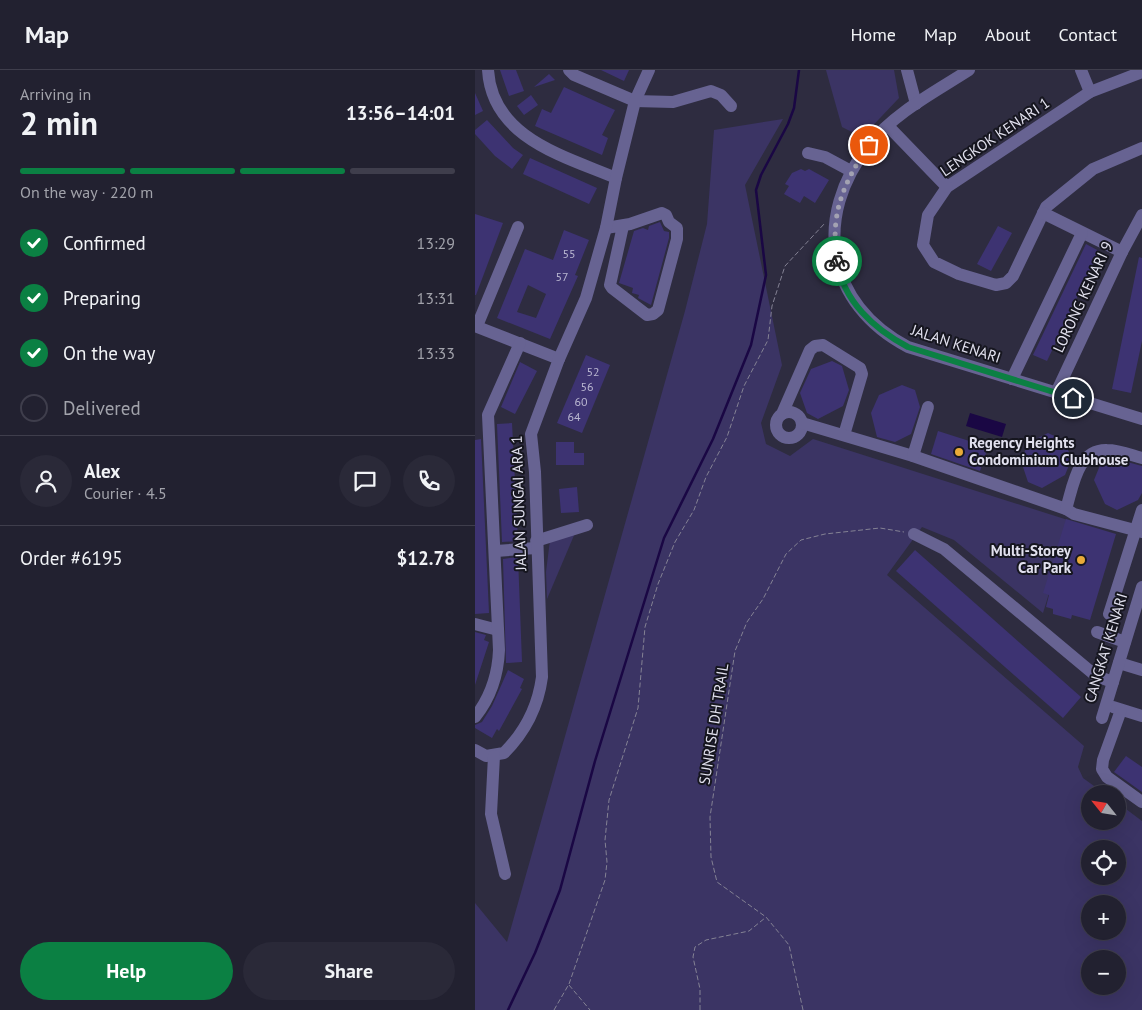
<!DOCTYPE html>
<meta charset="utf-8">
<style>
body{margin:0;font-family:"PT Sans",sans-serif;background:#2a2938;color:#f1f3f6;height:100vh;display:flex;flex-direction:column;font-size:19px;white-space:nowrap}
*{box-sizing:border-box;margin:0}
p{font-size:16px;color:#a2a3ab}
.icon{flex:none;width:28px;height:28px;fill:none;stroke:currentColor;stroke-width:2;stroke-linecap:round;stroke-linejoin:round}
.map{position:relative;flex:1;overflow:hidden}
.panel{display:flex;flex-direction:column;background:#222130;width:475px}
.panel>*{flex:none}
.needle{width:32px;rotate:300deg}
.controls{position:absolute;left:606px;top:715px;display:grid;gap:10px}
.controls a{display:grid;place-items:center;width:45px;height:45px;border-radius:50%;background:#222130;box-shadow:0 5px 20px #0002,0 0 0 1px #3f3e4c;font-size:25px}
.pin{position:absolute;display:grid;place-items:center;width:42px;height:42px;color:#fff;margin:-21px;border:2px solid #fff;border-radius:50%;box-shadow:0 1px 5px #0007}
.courier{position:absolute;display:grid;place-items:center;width:50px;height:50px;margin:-25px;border:4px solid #0b8043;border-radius:50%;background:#fff;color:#222;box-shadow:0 1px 6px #0007}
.overview em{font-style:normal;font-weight:600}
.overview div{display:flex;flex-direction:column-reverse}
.overview{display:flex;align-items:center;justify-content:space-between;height:85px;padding:0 20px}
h1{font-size:32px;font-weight:600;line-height:38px}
.bar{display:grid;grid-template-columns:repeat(4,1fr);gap:8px 5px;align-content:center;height:60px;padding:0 20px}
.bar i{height:6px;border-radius:4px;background:#3f3e4c}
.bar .current{background:#0b8043}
.bar p{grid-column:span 4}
.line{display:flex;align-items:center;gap:12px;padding:0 20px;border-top:1px solid #3f3e4c}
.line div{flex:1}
.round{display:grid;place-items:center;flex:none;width:52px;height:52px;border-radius:26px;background:#2a2938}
ol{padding:0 20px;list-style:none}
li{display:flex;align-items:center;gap:15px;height:55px}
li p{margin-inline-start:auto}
li .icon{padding:5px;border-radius:50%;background:#0b8043;color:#fff;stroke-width:4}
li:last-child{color:#a2a3ab}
li i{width:28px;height:28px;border:2px solid #3f3e4c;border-radius:50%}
.primary-button{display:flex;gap:10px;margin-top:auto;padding:10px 20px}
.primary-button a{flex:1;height:58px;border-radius:30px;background:#0b8043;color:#fff;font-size:20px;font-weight:600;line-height:58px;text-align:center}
.primary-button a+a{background:#2a2938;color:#f1f3f6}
header{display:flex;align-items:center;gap:30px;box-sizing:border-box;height:70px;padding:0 25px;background:#222130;border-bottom:1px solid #3f3e4c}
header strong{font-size:24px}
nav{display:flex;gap:28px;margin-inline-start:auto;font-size:18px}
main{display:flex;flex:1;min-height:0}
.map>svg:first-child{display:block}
</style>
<header>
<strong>Map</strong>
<nav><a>Home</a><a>Map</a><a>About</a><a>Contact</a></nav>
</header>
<main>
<section class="panel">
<div class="overview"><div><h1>2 min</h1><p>Arriving in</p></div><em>13:56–14:01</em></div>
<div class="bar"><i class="current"></i><i class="current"></i><i class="current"></i><i></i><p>On the way · 220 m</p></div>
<ol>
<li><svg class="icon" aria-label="check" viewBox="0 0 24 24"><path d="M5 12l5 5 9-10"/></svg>Confirmed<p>13:29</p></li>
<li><svg class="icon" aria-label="check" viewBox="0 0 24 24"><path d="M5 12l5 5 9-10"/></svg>Preparing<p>13:31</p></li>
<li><svg class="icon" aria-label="check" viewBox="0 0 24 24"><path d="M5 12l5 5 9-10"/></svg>On the way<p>13:33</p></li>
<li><i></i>Delivered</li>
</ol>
<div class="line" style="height:90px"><a class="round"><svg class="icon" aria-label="person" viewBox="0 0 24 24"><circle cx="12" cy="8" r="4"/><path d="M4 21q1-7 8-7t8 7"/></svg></a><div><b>Alex</b><p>Courier · 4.5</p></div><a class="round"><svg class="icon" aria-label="chat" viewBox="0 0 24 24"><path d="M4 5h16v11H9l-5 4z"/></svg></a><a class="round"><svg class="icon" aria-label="phone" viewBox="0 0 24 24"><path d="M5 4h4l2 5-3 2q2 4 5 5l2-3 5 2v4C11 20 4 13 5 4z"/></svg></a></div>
<div class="line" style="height:65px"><div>Order #6195</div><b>$12.78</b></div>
<div class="primary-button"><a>Help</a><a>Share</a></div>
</section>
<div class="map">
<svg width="667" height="940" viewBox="0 0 667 940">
<rect width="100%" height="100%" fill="#2e2c40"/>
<g fill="#3b3464" fill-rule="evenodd">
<path d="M351 0H419L424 28 387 67 367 57Z"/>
<path d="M308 49 270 115 307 295 286 353 291 374 315 386 338 369 596 451 568 543 479 470 447 457 412 505 609 676 603 697 608 708 630 724H615V751H642L643 733 667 751V940H0V833L32 872 210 241 232 154 239 60ZM615 779H642V806H615ZM615 834H642V861H615ZM615 889H642V916H615Z"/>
<path d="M100 463 72 529 71 502 75 470Z"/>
</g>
<path fill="#1a0744" d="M495 343 531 354 527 367 491 356Z"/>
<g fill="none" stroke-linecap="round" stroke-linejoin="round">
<path stroke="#1a0744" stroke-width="2.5" d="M33 940 60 883 85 820 120 691 189 468 238 369 276 275 291 205 281 120 286 105 313 54 319 38 324 0"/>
</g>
<g fill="#3d3372" fill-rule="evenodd">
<path d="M25 0H41L49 21 34 26Z"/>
<path d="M126 0H154L149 11Z"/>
<path d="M74 4 80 10 59 17Z"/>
<path d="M89 17 140 40 127 65 133 68 127 85 60 56 67 39 76 43Z"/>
<path d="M0 23 8 41 0 45Z"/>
<path d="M56 25 63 35 49 45 42 36Z"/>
<path d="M12 50 38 78 48 85 37 99 20 86 0 64V60Z"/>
<path d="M55 88 122 118 114 134 48 104Z"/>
<path d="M326 99 330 101 334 99 354 110 340 133 329 126 325 133 309 124 314 116 310 114 317 103Z"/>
<path d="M0 144 28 153 1 225H0Z"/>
<path d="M185 152 189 161 194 162V168L176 235 163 228 164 225 157 223 158 218 144 213 159 161 168 158 173 160 174 156Z"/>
<path d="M523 156 537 163 516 201 502 194Z"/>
<path d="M89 160 114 170 100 205 103 206 75 269 22 248 50 179 78 190ZM53 215 71 224 61 248 42 242Z"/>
<path d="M611 174 624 181 572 291 558 285Z"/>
<path d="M664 187 667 188V271L656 323 637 319Z"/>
<path d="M111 285 135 295 107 363 82 353Z"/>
<path d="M357 291 367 296 374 320 368 336 343 349 332 343 325 323 336 299Z"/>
<path d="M45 292 62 301 40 344 26 337Z"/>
<path d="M427 315 440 320 445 337 436 364 420 372 402 367 396 343 404 325Z"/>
<path d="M37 353 43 471 27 472 22 354Z"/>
<path d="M463 361 513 377 505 401 456 384Z"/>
<path d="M573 363 588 370 597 388 590 405 567 418 553 412 546 391 553 373Z"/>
<path d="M6 369 14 543 0 544V370Z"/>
<path d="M81 372H99V383H109V395H81Z"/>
<path d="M641 389 667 396V423L663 430 642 440 630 434 619 410 626 393Z"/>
<path d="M102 417 104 442 86 443 84 419Z"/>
<path d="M591 449 641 464 615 550 597 545 596 549 578 544V539L571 537 574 525 568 523Z"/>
<path d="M440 480 606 627 588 648 421 501Z"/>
<path d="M43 487 47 592 31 593 28 489Z"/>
<path d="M0 562 11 565 9 570 14 572 0 615Z"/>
<path d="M33 600 49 609 45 618 47 619 24 661 22 659 17 668 0 658V655L7 652 17 636Z"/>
<path d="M651 686 667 697V722L639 702Z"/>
</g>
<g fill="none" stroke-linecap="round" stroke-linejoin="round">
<g stroke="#848294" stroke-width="1" stroke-dasharray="5 2.5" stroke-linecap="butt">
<path d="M94 915 115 940"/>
<path d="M79 940 94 914 130 810 132 792 130 770 134 730 163 638 170 557 183 514 200 472 219 440 231 407 252 367 269 316 293 270 297 236 310 196 350 153"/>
<path d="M225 940V919L218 887 220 877 231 870 274 861 290 848"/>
<path d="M328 940 314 875 291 847 242 812 236 787 235 747 260 581 272 552 288 529 311 484 326 470 350 464 405 458 429 462"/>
</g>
<g stroke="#676392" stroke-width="12">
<path d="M13 0C17 68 89 86 141 108"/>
<path d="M94 0 99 5 160 31 198 32 236 21 246 25 256 36"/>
<path d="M432 0 441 34"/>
<path d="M494 0C460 22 419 43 394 75 337 147 351 234 433 277L667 349"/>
<path d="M606 0 615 22"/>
<path d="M667 2 615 22 472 117 453 145 448 175 459 192 484 204 521 215 531 213 538 206 571 137 618 99 667 78"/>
<path d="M413 56 472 117"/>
<path d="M333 83 350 87 376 101"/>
<path d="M568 143 647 182"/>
<path d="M131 158 155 154 187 143 191 145 194 152 202 158V169L183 240 178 244 172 245 137 218 135 215 148 156"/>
<path d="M0 256 84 289"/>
<path d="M2 256 43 157"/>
<path d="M537 309 607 163"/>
<path d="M581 323 647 182 667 145"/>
<circle cx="314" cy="355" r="13"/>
<path d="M307 344 335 280 340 276 348 275 385 298 387 304 369 365"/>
<path d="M327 353 438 386 591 439 599 444 667 462"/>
<path d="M438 386 453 337"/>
<path d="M591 439C598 417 602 379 632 380 644 380 656 385 667 388"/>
<path d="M439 464 469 479 621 606 638 612"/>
<path d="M61 471 112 455"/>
<path d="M21 481 61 478"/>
<path d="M634 544 667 440"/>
<path d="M0 554 23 560"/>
<path d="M622 562 650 572"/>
<path d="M644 593 667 600"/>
<path d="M638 637 667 646"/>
<path d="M646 640 628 690 627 699 632 707 667 732"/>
<path d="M0 647C16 627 23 605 24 580L13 345 45 273"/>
<path d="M627 648 667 517"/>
<path d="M0 680 11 686 29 683C50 662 63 637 67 607L60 402 56 364 84 289 111 228 131 158 141 108 160 31 174 0"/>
<path d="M19 686 16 744 30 804"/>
</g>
</g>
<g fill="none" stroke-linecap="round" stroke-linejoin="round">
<path stroke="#a3a2b2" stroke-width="5" stroke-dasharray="0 9" d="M362 191C355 143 368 114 394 75"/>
<path stroke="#0b8043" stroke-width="6" d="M362 191C368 231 399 259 433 277L598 328"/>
</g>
<g fill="#e9aa38" stroke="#16161f" stroke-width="2">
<circle cx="484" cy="382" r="5"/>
<circle cx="606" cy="490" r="5"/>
</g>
<g text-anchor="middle" stroke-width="4" stroke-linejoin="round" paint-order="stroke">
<g font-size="12" fill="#b9b6d0">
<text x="94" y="188">55</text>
<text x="87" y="211">57</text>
<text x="118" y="306">52</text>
<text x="112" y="321">56</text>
<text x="106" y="336">60</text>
<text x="99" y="351">64</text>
</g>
<g font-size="15" fill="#e2e1ef" stroke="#16161f">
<text transform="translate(520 67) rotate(-34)" y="5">LENGKOK KENARI 1</text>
<text transform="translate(608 227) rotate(-65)" y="5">LORONG KENARI 9</text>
<text transform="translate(481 274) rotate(18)" y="5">JALAN KENARI</text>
<text transform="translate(44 433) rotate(-92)" y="5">JALAN SUNGAI ARA 1</text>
<text transform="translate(631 578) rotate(-73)" y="5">CANGKAT KENARI</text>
<text transform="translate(239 654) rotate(-81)" y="5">SUNRISE DH TRAIL</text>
</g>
<g font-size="15" font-weight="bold" fill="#e2e1ef" stroke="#16161f" text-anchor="start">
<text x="494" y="378">Regency Heights<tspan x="494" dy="17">Condominium Clubhouse</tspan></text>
<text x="596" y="486" text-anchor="end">Multi-Storey<tspan x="596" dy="17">Car Park</tspan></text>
</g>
</g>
</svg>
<div class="controls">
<a><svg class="needle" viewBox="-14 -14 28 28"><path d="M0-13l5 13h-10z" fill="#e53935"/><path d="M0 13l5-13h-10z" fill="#a2a3ab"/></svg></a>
<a><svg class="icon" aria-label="locate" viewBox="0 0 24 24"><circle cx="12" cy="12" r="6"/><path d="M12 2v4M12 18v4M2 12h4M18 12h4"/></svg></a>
<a>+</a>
<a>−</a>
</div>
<div class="pin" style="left:394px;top:75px;background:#ea580c"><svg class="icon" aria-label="bag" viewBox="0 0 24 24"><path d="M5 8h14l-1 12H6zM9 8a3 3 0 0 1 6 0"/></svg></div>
<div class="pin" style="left:598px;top:328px;background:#1f2937"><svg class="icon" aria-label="home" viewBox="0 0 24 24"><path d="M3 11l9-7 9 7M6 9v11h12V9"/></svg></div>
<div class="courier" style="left:362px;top:191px"><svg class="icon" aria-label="bike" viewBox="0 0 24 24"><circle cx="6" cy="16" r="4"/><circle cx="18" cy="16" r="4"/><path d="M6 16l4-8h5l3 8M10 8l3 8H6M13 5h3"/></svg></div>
</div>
</main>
